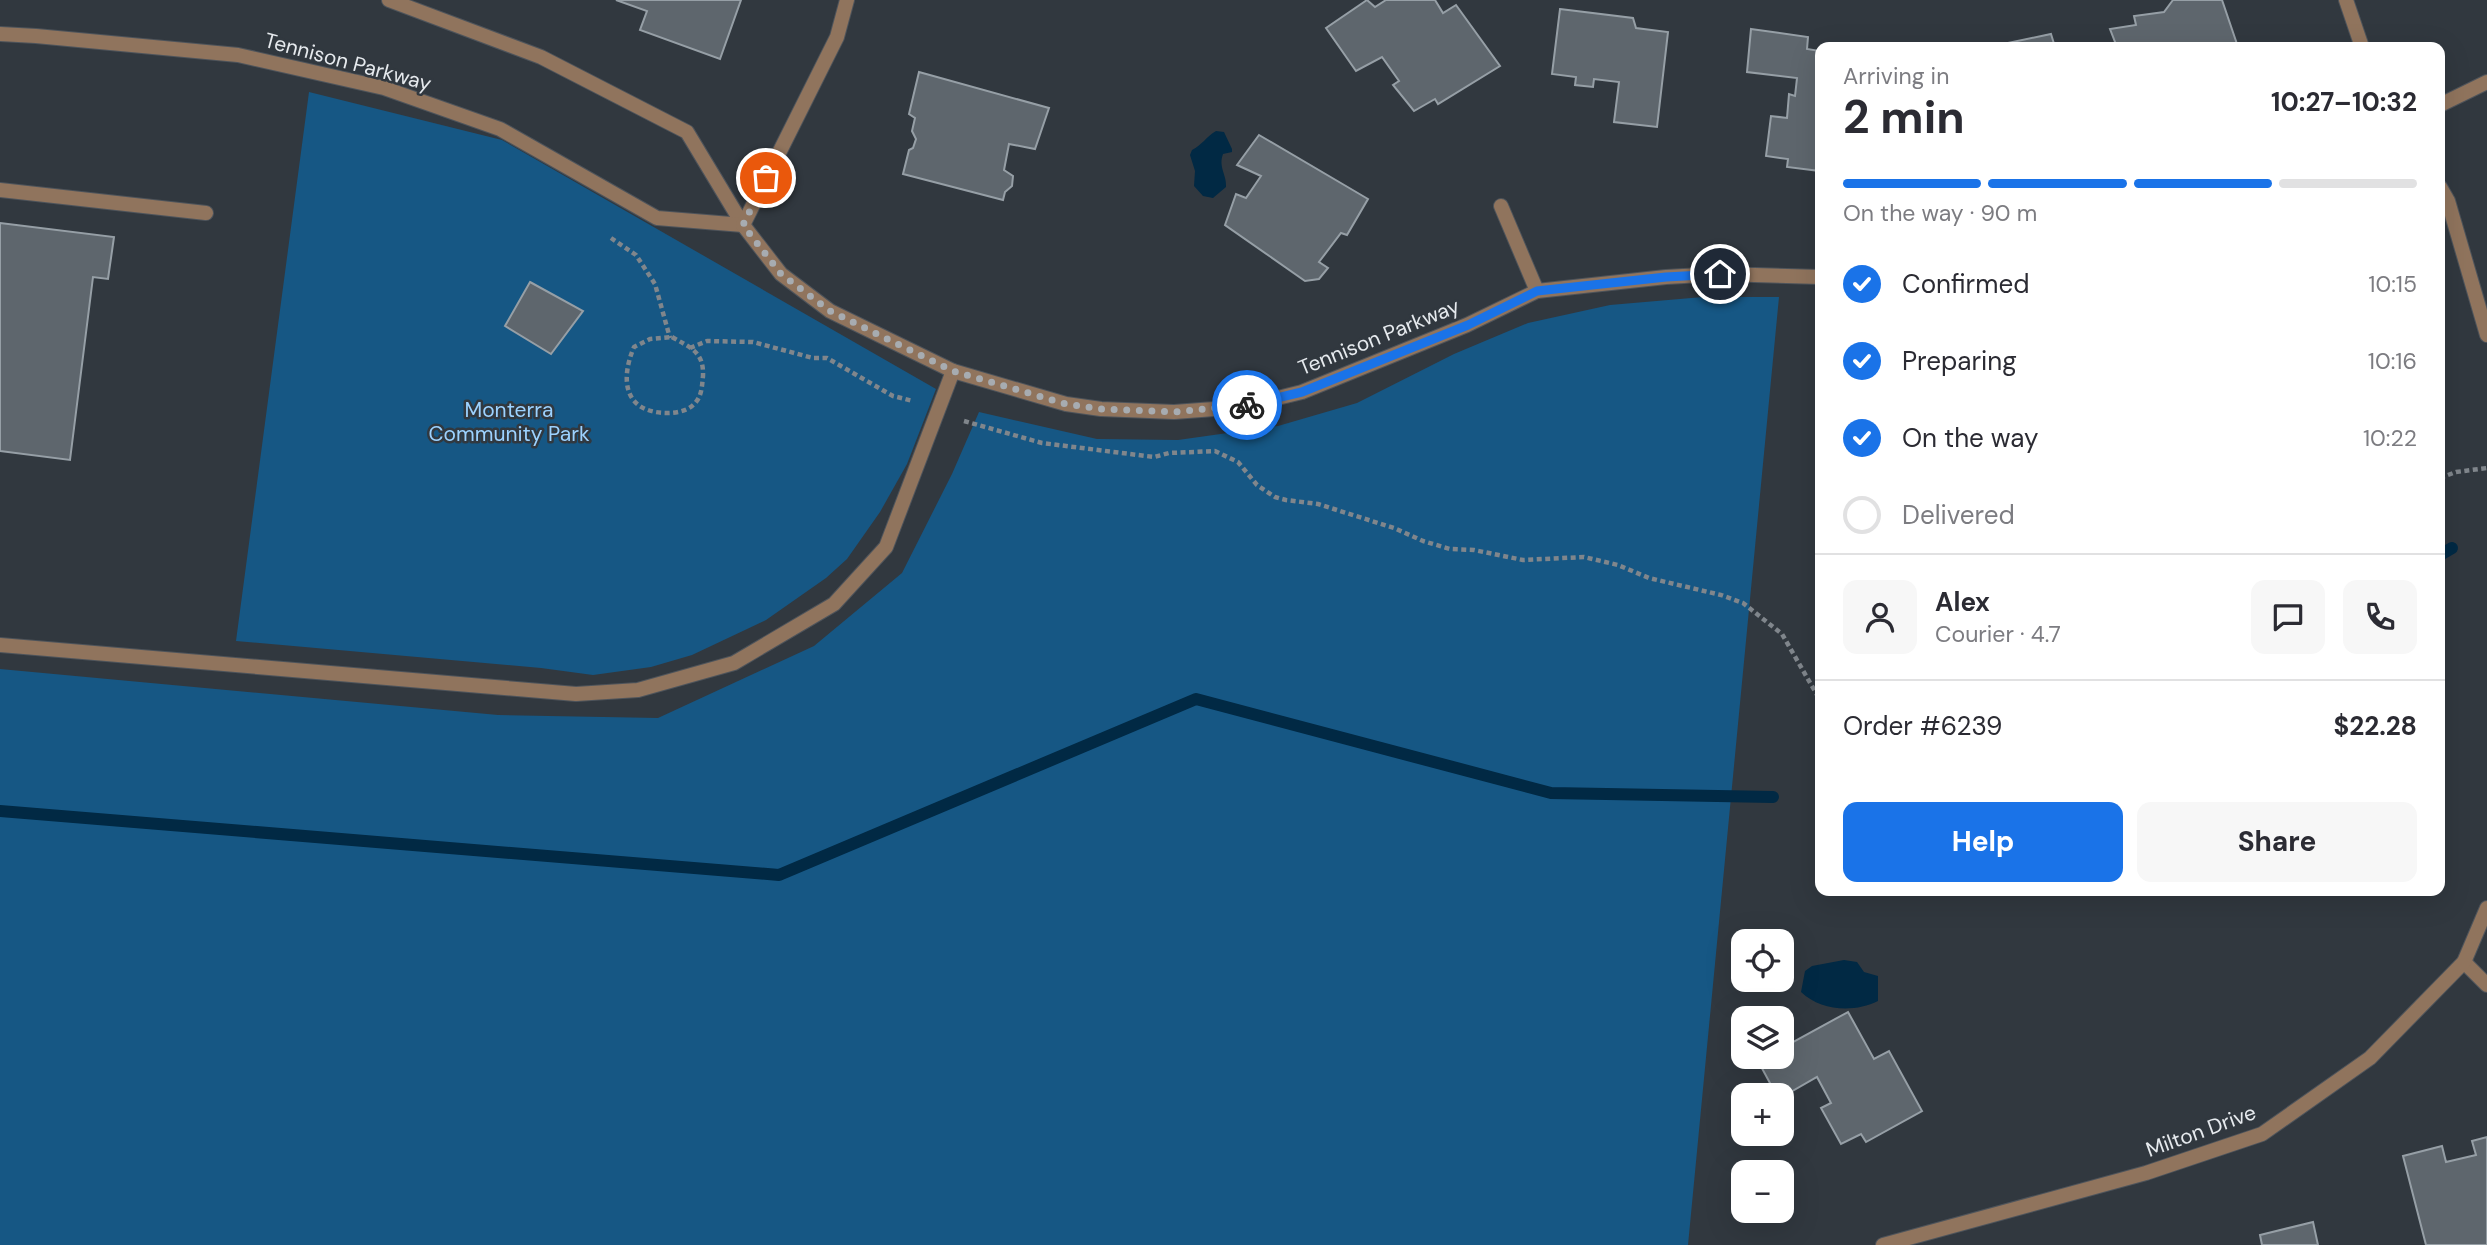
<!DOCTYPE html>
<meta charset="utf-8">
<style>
body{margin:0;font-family:"DM Sans",sans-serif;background:#f7f7f7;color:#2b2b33;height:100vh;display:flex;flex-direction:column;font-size:26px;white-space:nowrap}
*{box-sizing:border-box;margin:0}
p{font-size:23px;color:#7c7c81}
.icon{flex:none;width:38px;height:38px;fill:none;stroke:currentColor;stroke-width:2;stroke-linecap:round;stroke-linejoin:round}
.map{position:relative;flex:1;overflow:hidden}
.details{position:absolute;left:1815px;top:42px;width:630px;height:854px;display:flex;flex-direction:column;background:#fff;border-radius:14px;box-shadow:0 7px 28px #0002}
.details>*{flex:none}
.tools{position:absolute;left:1731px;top:929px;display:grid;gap:14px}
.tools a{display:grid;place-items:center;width:63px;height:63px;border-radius:14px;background:#fff;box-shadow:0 7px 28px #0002;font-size:35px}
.pin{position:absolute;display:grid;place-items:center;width:60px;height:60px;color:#fff;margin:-30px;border:4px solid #fff;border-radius:50%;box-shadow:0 2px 7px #0007}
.courier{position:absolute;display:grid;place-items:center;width:70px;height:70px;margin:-35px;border:5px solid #1a73e8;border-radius:50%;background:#fff;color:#222;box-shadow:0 2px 9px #0007}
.overview em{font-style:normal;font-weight:700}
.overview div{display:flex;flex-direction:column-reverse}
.overview{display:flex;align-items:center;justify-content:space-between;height:119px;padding:0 28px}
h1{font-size:46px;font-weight:700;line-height:52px}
.bar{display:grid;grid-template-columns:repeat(4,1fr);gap:10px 7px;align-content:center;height:84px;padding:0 28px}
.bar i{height:9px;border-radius:5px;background:#e1e1e2}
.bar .active{background:#1a73e8}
.bar p{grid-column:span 4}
.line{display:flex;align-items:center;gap:18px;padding:0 28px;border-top:2px solid #e1e1e2}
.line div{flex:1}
.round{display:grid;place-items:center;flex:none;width:74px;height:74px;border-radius:14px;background:#f7f7f7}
ol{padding:0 28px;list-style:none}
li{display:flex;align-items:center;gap:21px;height:77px}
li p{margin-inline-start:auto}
li .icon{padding:7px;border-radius:50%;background:#1a73e8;color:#fff;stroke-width:4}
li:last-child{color:#7c7c81}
li i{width:38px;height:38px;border:4px solid #e1e1e2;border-radius:50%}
.button{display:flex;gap:14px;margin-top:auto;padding:14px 28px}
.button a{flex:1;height:80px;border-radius:14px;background:#1a73e8;color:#fff;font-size:28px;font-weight:700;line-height:80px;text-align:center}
.button a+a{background:#f7f7f7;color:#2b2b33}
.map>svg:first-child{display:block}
</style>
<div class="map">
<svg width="2487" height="1245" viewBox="0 0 2487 1245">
<rect width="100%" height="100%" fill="#31383f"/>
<g fill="#165784">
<path d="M309 92 502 140 936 389 907 464 880 512 847 559 826 578 766 620 692 655 651 667 593 675 541 668 236 641Z"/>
<path d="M1703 297H1779L1688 1245H0V669L498 715 658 718 814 646 902 573 952 474 979 412 1097 439 1178 440 1278 426 1357 403 1454 354 1528 323 1610 305Z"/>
</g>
<g fill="#012944">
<path d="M1216 131 1224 132 1232 149V152L1223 154C1218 167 1227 175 1226 187L1213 198 1203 196 1194 186 1195 171 1190 155 1192 150C1202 145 1206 137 1216 131Z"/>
<path d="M1844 960 1857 962 1864 972 1878 976V1001C1854 1013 1821 1011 1801 992L1805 971 1812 966Z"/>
</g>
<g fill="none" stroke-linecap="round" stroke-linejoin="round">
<g stroke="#012944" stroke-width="12">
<path d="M2440 555 2452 548"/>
<path d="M0 811 779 875 1196 699 1551 793 1773 797"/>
</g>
</g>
<g fill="#5e666d" stroke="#969fa6" stroke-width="2">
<path d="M616 0H741L720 59 640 30 647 11Z"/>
<path d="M1367 0 1375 7 1386 0H1435L1443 13 1456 5 1500 66 1438 104 1435 99 1414 111 1393 85 1399 81 1382 57 1356 71 1326 28Z"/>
<path d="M2173 0H2222L2238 47H2117L2110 29 2136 25 2134 16 2164 12Z"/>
<path d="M1560 9 1633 18 1636 28 1668 32 1657 127 1614 122 1619 82 1594 79 1593 87 1575 85 1576 77 1552 74Z"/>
<path d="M1751 29 1808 37 1807 49 1820 51V171L1787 167 1788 159 1766 156 1771 116 1787 118 1789 94 1795 96 1797 78 1747 72Z"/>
<path d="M2051 34 2055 47H2004L2003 44Z"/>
<path d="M919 72 1049 108 1035 149 1009 144 1004 170 1013 176 1012 186 1005 192 1003 200 903 174 909 150 913 148 916 139 912 131 915 118 909 114Z"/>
<path d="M1259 135 1368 199 1347 235 1341 233 1319 262 1328 268 1319 279 1305 281 1225 225 1236 194 1246 198 1261 176 1237 165Z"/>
<path d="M0 223 114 237 108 279 93 277 70 460 0 451Z"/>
<path d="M530 282 583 311 551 354 505 326Z"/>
<path d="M1848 1012 1874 1059 1889 1051 1922 1111 1866 1142 1861 1134 1841 1144 1821 1108 1831 1103 1817 1077 1782 1097 1777 1096 1758 1061 1765 1057H1782V1048Z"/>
<path d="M2487 1137V1245H2426L2403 1156 2442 1146 2446 1162 2476 1155 2472 1141Z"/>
<path d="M2313 1222 2318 1245H2262L2260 1235Z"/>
</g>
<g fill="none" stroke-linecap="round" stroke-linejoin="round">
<g stroke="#4e545b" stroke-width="16">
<g id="service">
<path d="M0 190 206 213"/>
<path d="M0 645 576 694 638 690 734 663 834 604 886 547 953 371"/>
</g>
</g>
<g stroke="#4e545b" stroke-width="16">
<g id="minor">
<path d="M389 0 541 57 687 132 743 225 781 274 830 311 953 371 1066 404 1101 409 1174 412 1241 407 1302 392 1467 325 1537 291 1666 277 1720 274 1820 277"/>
<path d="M2346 0 2362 47"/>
<path d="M0 34 36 36 238 55 384 88 500 129 657 218 743 225"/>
<path d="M2440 105 2487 82"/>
<path d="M2440 187 2448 201 2487 335"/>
<path d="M1501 206 1537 291"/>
<path d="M743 225 837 37 847 0"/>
<path d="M2464 962 2487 985"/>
<path d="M1883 1245 2146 1173 2262 1134 2370 1058 2464 962 2487 908"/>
</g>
</g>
<g stroke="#80868c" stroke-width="4.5" stroke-dasharray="5 3.5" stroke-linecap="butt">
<path d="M611 238 636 255 655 284 670 338"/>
<path d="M672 337C691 348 704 352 703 376 702 385 702 395 696 402 689 411 677 413 666 413 624 412 620 380 634 347L650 339Z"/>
<path d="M690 348 707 341 753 342 813 358H827L893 396 913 401"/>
<path d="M964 421 1042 443 1154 457 1169 453 1215 451 1238 462 1257 485 1275 497 1286 500 1318 504 1394 528 1423 541 1450 549 1474 550 1523 560 1584 557 1618 565 1649 578 1721 595 1743 603 1782 634 1820 700"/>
<path d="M2440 478 2456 472 2487 468"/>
</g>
<use href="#service" stroke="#90745d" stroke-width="14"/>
<use href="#minor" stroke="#90745d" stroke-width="14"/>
</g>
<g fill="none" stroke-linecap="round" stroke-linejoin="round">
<path stroke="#a7acb1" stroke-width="7" stroke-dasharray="0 12.6" d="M766 178 743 225 781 274 830 311 953 371 1066 404 1101 409 1174 412 1247 405"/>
<path stroke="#1a73e8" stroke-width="9" d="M1247 405 1302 392 1468 325 1537 291 1666 277 1720 274"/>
</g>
<g text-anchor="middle" stroke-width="5" stroke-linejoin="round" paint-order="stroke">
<g font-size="21" fill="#e6eaee" stroke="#31383f">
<text transform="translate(348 62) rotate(15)" y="7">Tennison Parkway</text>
<text transform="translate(1379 337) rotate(-22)" y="7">Tennison Parkway</text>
<text transform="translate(2201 1131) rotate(-20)" y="7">Milton Drive</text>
</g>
<g font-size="21" fill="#9cd2ff" stroke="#31383f">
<text x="509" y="417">Monterra<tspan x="509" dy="24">Community Park</tspan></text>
</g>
</g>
</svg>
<div class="tools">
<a><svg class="icon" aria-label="locate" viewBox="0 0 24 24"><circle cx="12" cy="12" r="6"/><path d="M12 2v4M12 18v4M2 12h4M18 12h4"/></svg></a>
<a><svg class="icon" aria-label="layers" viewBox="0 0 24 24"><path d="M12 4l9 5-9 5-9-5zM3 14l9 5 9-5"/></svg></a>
<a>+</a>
<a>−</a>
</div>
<div class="pin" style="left:766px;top:178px;background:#ea580c"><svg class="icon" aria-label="bag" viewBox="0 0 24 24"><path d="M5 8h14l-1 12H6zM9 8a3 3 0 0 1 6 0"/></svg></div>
<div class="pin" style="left:1720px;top:274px;background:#1f2937"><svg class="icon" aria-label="home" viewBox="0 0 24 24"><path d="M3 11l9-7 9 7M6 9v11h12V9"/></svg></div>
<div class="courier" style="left:1247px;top:405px"><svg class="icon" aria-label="bike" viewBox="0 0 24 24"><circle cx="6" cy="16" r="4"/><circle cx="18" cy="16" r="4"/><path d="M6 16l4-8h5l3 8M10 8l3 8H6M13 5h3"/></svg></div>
<section class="details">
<div class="overview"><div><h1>2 min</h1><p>Arriving in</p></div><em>10:27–10:32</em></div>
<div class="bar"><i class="active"></i><i class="active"></i><i class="active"></i><i></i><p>On the way · 90 m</p></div>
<ol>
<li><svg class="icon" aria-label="check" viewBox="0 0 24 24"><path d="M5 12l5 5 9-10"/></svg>Confirmed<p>10:15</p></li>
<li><svg class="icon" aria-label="check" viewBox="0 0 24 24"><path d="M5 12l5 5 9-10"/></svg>Preparing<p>10:16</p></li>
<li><svg class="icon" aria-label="check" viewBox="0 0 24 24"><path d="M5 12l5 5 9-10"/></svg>On the way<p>10:22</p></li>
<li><i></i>Delivered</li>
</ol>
<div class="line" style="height:126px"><a class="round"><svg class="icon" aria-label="person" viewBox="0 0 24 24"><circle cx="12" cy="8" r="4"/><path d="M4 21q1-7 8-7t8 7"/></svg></a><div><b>Alex</b><p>Courier · 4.7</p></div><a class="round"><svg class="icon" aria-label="chat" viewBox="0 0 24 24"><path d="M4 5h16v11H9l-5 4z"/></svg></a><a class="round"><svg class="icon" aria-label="phone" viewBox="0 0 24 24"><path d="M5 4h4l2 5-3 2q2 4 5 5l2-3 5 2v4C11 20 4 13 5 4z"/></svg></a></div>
<div class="line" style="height:91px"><div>Order #6239</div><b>$22.28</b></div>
<div class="button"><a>Help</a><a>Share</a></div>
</section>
</div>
